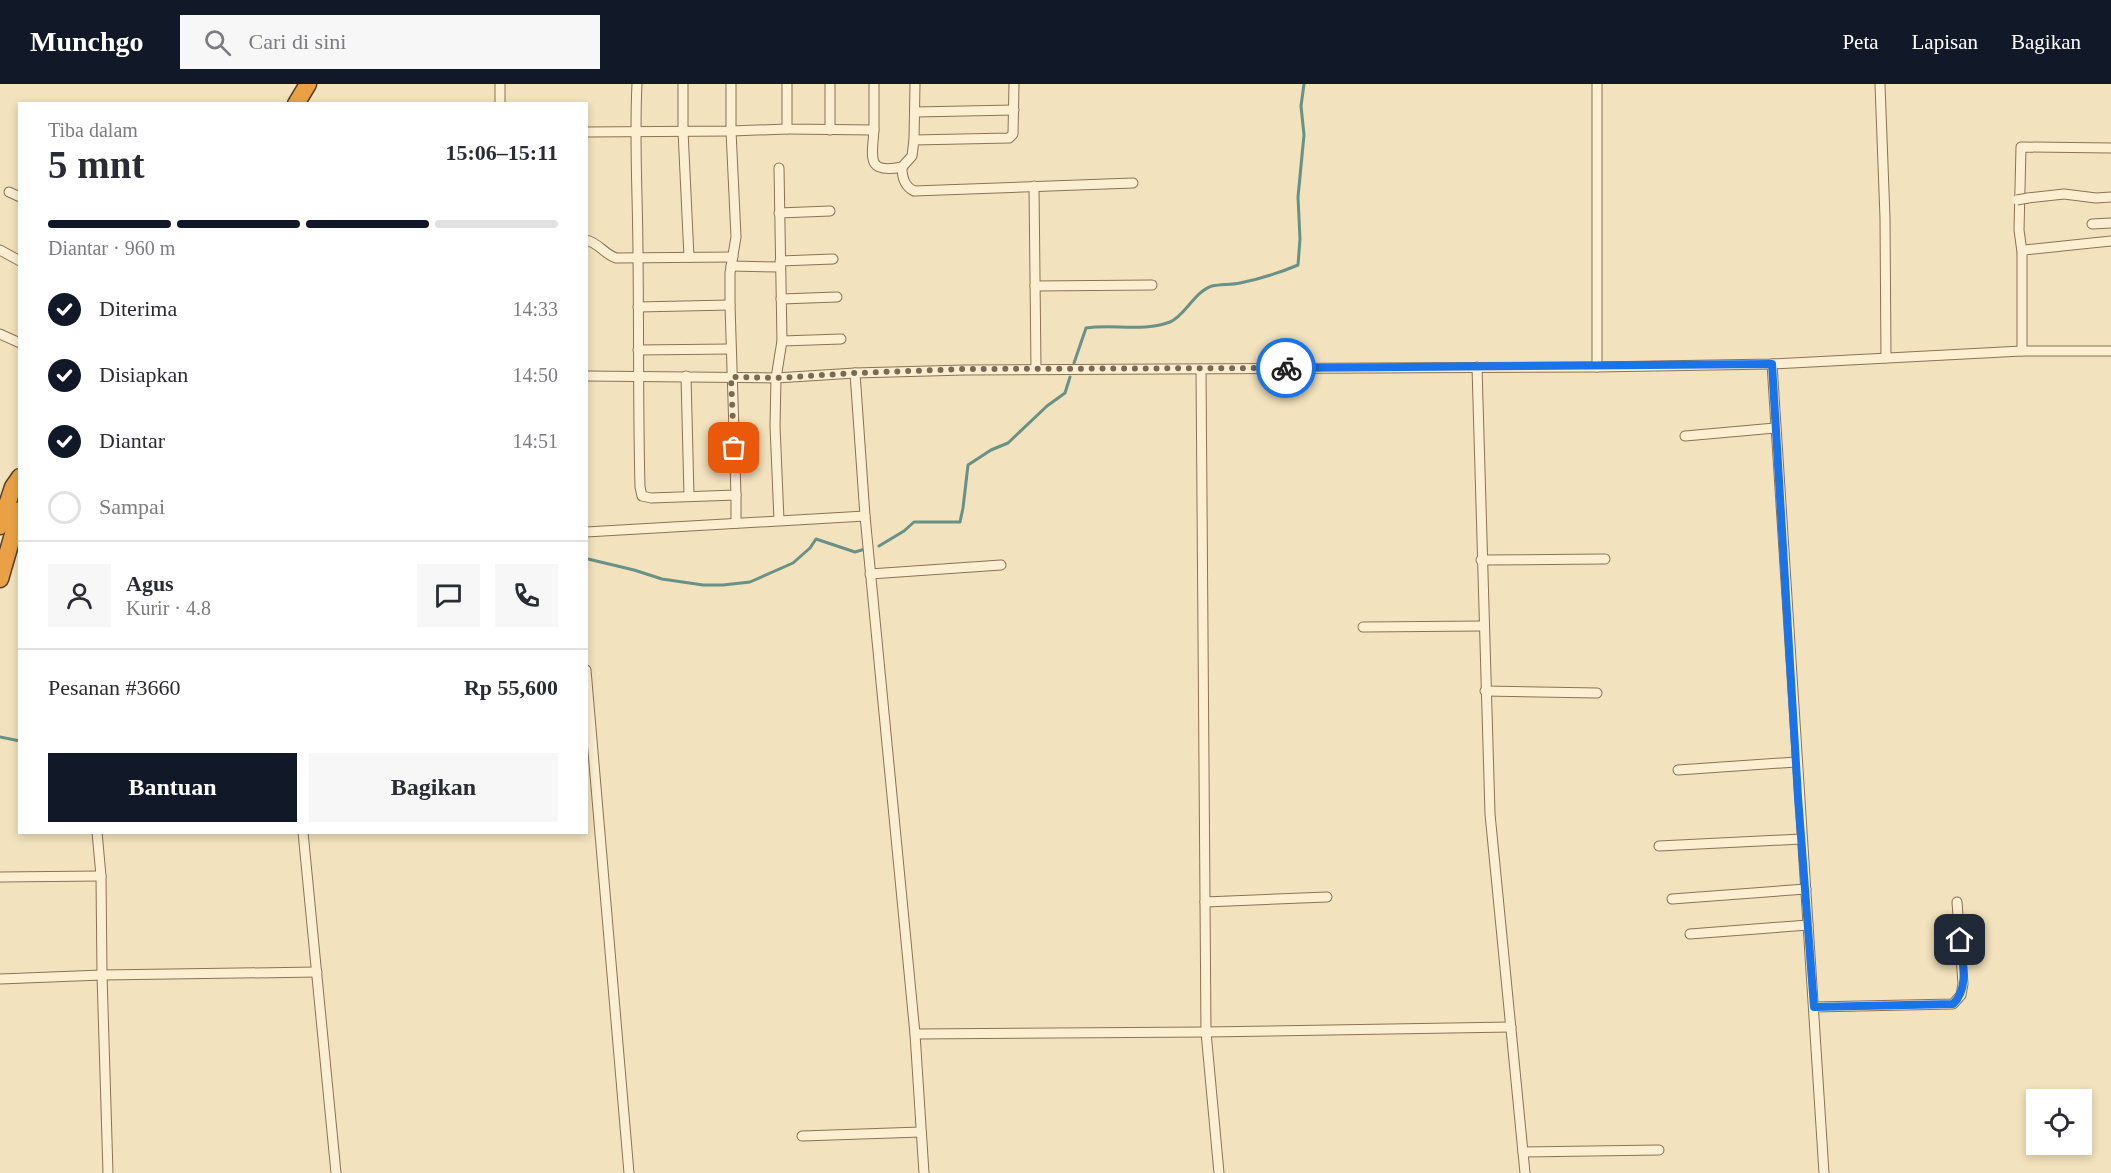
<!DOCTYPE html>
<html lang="id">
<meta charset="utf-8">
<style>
body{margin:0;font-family:"Times New Roman",serif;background:#f7f7f7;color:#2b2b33;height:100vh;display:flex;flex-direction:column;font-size:22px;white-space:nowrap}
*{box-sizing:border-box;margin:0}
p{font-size:20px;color:#7c7c81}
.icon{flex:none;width:33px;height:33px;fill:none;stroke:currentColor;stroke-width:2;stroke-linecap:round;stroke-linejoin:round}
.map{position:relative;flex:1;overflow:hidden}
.side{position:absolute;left:18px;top:18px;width:570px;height:732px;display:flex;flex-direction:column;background:#fff;border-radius:0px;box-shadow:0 3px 9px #0003}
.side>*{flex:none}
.controls{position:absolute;left:2026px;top:1005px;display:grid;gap:12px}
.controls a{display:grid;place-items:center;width:66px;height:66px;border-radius:0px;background:#fff;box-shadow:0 3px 9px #0003;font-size:30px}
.pin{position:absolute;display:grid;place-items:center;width:51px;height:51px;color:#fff;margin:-26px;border-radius:12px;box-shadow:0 3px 9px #0006}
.courier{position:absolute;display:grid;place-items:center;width:60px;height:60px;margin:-30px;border:4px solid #1a73e8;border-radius:50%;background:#fff;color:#222;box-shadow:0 2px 8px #0007}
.head em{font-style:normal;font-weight:700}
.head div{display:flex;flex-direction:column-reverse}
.head{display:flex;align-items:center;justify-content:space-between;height:102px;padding:0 30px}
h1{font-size:39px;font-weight:700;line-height:45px}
.bar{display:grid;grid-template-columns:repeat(4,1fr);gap:9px 6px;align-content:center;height:72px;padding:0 30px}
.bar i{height:8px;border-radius:4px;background:#e1e1e2}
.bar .on{background:#111827}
.bar p{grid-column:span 4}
.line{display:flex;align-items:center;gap:15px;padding:0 30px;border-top:2px solid #e1e1e2}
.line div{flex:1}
.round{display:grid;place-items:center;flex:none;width:63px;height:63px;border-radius:0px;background:#f7f7f7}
ol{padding:0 30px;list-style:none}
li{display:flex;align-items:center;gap:18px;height:66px}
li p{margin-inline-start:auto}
li .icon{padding:6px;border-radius:50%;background:#111827;color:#fff;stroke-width:4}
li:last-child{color:#7c7c81}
li i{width:33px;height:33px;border:3px solid #e1e1e2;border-radius:50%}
.primary-button{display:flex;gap:12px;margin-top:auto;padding:12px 30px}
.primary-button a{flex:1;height:69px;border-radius:0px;background:#111827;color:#fff;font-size:24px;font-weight:700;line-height:69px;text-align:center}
.primary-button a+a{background:#f7f7f7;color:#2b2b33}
header{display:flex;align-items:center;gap:36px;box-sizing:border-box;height:84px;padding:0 30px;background:#111827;color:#fff}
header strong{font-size:28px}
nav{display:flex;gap:33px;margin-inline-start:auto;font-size:21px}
.search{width:420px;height:54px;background:#f7f7f7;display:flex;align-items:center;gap:15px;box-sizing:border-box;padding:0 21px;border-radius:0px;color:#7c7c81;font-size:22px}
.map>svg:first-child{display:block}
</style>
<header>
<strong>Munchgo</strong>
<div class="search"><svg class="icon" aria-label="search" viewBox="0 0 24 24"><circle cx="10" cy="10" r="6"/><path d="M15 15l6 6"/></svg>Cari di sini</div>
<nav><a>Peta</a><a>Lapisan</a><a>Bagikan</a></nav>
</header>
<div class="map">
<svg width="2111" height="1089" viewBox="0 0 2111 1089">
<rect width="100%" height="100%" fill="#f2e2bd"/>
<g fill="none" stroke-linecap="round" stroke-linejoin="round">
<g stroke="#689187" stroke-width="3">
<path d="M1074 279 1086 244C1113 240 1144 248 1170 238 1184 233 1195 207 1212 202 1221 200 1231 201 1240 199 1260 195 1279 189 1298 181L1300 155 1298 113 1304 51 1301 22 1304 0"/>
<path d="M879 462 904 447 914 438H960L963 424 968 381 991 366 1008 359 1047 322 1065 309 1070 293"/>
<path d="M588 475 634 486 662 495 703 501H723L750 498 793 479 810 464 816 455 855 468 865 465"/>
<path d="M0 653 20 657"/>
</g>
<g stroke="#8b7255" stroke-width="11">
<g id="street">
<path d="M500 0V20"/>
<path d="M637 0C634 58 638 116 638 174 639 251 638 327 640 403L642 412 651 414 736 411 730 221V189L736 153 731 47V0"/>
<path d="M683 0V47L689 173"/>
<path d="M787 0V45L874 46V0"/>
<path d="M1597 0V283"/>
<path d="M1880 0 1885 134 1886 274"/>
<path d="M915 28 1014 26"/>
<path d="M830 46V0"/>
<path d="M874 46C872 74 866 90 902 83L912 72 914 56 1009 54 1013 50 1014 0"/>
<path d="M586 48 731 47 787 45"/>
<path d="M914 56 915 0"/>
<path d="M902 83C902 93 904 102 914 107L1133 99"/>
<path d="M779 84 782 257 776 294 775 342 779 436"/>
<path d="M1034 102 1036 285"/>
<path d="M9 108 20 113"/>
<path d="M2028 114 2064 110 2096 114 2111 113"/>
<path d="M779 129 830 127"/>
<path d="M2092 140 2111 139"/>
<path d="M586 156C599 159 604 170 616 174L733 173"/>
<path d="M0 166 20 177"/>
<path d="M2022 168 2019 146 2021 63 2111 64"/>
<path d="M780 177 833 175"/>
<path d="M731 182 780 183"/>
<path d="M1035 202 1152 201"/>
<path d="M781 215 837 213"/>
<path d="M638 223 730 221"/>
<path d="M0 250 20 259"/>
<path d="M782 257 841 255"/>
<path d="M638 266 730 265"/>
<path d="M2022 267V170L2024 166 2111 157"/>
<path d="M1772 280 1824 1089"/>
<path d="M1477 283 1490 730 1525 1089"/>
<path d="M1201 285 1206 948 1219 1089"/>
<path d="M855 289 865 432 915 950 924 1089"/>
<path d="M586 292 776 294 855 289 965 286 1597 283 1772 280 2022 267H2111"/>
<path d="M686 292 689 412"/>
<path d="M1685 352 1775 344"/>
<path d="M736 411V439"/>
<path d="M586 448 865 432"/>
<path d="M1481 476 1605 475"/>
<path d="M870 490 1001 481"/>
<path d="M1363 543 1483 542"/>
<path d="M586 586 629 1089"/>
<path d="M1485 607 1597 609"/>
<path d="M1678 686 1796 678"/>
<path d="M97 748 101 792 102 891 108 1089"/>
<path d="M303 748 336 1089"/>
<path d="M1659 762 1801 755"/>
<path d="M0 793 101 792"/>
<path d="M1672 815 1806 805"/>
<path d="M1205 818 1327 813"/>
<path d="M1690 850 1808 841"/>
<path d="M0 895 102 891 317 888"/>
<path d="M1814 923 1953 920 1961 911 1963 900 1957 818"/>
<path d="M915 950 1206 948 1511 943"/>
<path d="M802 1052 921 1048"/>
<path d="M1523 1068 1659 1066"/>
</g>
</g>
<g stroke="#583f2a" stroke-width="19">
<g id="highway">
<path d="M296 20 308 0"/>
<path d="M0 442 13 403 20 393"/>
<path d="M0 495 20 426"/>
</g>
</g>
<use href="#street" stroke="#fcefd1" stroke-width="9"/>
<use href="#highway" stroke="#eaa145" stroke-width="16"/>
<g stroke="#8b7255" stroke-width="11" stroke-linecap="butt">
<path id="street-bridge" d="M2017 116 2028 114"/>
</g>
<use href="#street-bridge" stroke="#fcefd1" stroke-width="9"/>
</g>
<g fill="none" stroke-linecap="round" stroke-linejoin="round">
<path stroke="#7a6a54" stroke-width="6" stroke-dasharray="0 10.8" d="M734 364 731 293 776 294 855 289 965 285 1286 284"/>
<path stroke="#1a73e8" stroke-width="8" d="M1286 284 1772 280 1798 713 1814 923 1953 920C1970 904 1962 876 1960 856"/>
</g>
</svg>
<div class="controls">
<a><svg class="icon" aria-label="locate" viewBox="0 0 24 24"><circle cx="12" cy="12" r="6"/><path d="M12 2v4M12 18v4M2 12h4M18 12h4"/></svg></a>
</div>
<div class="pin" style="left:734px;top:364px;background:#ea580c"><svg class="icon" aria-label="bag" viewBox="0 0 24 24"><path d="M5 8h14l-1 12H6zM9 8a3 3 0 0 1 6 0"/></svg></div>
<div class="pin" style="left:1960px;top:856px;background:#1f2937"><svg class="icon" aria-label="home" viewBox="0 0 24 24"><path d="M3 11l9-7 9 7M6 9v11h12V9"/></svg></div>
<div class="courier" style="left:1286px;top:284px"><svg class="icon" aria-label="bike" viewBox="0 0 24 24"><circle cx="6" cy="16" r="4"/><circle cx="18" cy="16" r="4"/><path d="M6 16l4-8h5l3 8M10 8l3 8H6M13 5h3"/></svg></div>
<section class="side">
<div class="head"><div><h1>5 mnt</h1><p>Tiba dalam</p></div><em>15:06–15:11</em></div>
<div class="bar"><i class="on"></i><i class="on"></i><i class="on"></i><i></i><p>Diantar · 960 m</p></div>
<ol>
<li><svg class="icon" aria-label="check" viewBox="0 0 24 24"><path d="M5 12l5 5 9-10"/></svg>Diterima<p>14:33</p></li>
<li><svg class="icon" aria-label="check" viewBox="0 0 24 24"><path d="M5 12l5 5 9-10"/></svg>Disiapkan<p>14:50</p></li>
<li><svg class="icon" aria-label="check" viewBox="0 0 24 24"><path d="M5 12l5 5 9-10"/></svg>Diantar<p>14:51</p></li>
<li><i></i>Sampai</li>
</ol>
<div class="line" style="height:108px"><a class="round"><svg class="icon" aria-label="person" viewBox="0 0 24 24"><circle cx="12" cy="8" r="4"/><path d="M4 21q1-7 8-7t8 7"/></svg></a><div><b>Agus</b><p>Kurir · 4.8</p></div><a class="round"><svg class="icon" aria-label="chat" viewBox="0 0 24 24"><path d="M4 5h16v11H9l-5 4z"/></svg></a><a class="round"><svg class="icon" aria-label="phone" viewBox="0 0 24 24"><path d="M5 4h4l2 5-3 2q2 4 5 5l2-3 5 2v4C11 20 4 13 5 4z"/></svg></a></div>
<div class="line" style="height:78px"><div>Pesanan #3660</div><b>Rp 55,600</b></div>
<div class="primary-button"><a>Bantuan</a><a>Bagikan</a></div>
</section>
</div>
